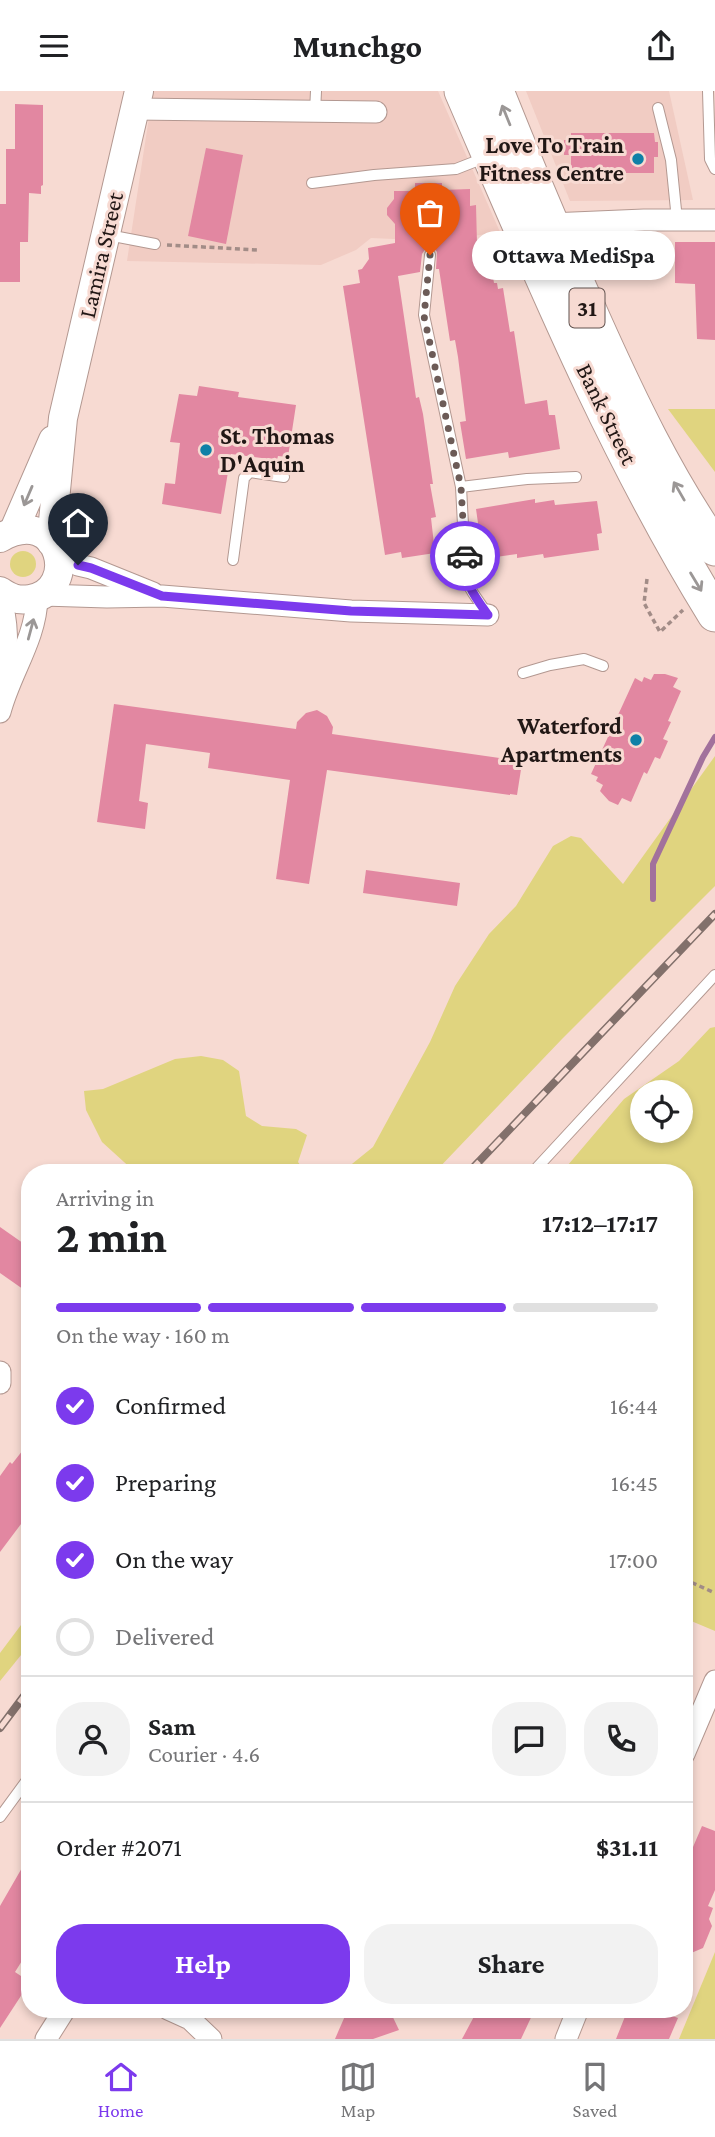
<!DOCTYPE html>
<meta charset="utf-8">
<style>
body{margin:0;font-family:"Crimson Pro",serif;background:#f2f2f2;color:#202124;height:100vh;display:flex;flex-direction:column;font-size:26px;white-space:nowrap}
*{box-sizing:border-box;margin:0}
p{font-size:23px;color:#757577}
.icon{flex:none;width:38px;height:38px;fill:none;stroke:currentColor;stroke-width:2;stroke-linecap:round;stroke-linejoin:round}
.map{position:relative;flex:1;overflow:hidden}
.details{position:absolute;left:21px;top:1073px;width:672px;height:854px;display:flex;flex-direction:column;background:#fff;border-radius:28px;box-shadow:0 4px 10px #0003}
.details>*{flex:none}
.buttons{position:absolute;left:630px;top:989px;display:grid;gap:14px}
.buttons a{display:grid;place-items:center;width:63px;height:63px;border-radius:50%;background:#fff;box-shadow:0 4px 10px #0003;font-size:35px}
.pin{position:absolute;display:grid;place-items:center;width:60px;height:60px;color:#fff;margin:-72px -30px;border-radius:50% 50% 50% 0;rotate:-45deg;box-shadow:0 0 7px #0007}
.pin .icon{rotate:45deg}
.courier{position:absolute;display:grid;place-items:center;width:70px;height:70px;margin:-35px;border:5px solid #7c3aed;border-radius:50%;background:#fff;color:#222;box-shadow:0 2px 9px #0007}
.bubble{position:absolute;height:49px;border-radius:24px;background:#fff;box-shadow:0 4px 10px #0003;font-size:23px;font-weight:700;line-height:49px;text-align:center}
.head em{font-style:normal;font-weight:700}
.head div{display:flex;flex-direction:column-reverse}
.head{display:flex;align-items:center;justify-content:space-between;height:119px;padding:0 35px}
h1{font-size:46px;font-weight:700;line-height:52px}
.bar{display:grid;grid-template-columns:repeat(4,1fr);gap:10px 7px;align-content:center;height:84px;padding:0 35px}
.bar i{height:9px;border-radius:5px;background:#e0e0e0}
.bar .on{background:#7c3aed}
.bar p{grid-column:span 4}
.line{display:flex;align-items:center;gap:18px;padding:0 35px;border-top:2px solid #e0e0e0}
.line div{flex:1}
.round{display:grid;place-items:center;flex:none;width:74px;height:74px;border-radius:28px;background:#f2f2f2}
ol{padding:0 35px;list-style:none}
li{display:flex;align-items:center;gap:21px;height:77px}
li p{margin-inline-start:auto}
li .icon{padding:7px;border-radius:50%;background:#7c3aed;color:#fff;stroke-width:4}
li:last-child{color:#757577}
li i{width:38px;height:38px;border:4px solid #e0e0e0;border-radius:50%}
.button{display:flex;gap:14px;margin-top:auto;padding:14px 35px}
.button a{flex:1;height:80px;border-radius:28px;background:#7c3aed;color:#fff;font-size:28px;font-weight:700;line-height:80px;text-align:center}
.button a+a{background:#f2f2f2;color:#202124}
header{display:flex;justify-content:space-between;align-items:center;height:91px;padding:0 35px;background:#fff;font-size:32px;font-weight:700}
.tab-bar{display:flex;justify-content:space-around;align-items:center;height:98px;border-top:2px solid #e0e0e0;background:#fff;font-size:19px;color:#757577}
.tab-bar a{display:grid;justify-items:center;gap:4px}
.tab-bar .on{color:#7c3aed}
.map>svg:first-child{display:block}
</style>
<header><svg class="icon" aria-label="menu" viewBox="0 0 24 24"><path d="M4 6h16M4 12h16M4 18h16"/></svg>Munchgo<svg class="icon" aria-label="share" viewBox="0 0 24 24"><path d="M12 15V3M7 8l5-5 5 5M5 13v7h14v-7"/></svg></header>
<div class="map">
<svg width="715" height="1948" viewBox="0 0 715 1948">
<rect width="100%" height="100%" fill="#f7dad2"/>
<g fill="#f1ccc3">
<path d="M153 0H438L500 141 439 150 371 147 356 159 321 174 127 170Z"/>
<path d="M526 0H669L693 109 570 110Z"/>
</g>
<g fill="#e0d47f" fill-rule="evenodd">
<path d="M668 318H715V381Z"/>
<circle cx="23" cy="473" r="13"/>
<path d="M715 665V795L562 948 435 1081H342L373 1056 430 951 455 895 489 843 516 815 553 755 571 745 581 747 623 793Z"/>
<path d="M715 936V1540L684 1527V1082L562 1081 624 1008 679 970 710 937ZM642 1001H681V1040H642Z"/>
<path d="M201 965 223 969 239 980 246 1025 262 1035 296 1038 307 1044 298 1071 305 1081H135L102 1051 86 1019 84 1000 103 998 175 968Z"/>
<path d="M30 1522V1553L0 1590V1562Z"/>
<path d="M715 1861V1948H679Z"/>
</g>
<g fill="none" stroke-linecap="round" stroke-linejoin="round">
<path stroke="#a2719c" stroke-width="6" d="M653 808V773L703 666 715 646"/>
</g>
<g fill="#e287a1">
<path d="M15 13 43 14V94L41 95V103L29 102 28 151H20V191H0V113H6V58H15Z"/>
<path d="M571 42H654L655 51H658V66H654V82H571V64H564V49H571Z"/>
<path d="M206 57 243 64 226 153 188 145Z"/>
<path d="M415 92H442V99L470 98V115L476 114 477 153 481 152 485 176 491 175 494 192H497L498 198 503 197 510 241 514 240 525 313 547 309 549 324H555L560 358 509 367 508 361 466 368 460 331 466 330 458 266 455 249 450 250 439 178H436L437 161 434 157H426L422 163 420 181 398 185 416 307 419 306 423 323 433 393H430L436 426 431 427 435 462 402 467 401 461 385 464 343 195 360 192 358 179 362 178 369 168 368 157 395 152V133L387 124V117L394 108V100H415Z"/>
<path d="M675 151H715V249L697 248 695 193 675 192Z"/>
<path d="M199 295 239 301 238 306 296 314 288 366 278 365 277 369 231 363 221 423 162 413 165 392 175 393 180 352 170 351 179 303 197 305Z"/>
<path d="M535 408V412L554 409 555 414 597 410 602 442 597 443 599 459 544 467 543 463 517 467V463L489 467 487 452 481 453 476 418Z"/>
<path d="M654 583H665L678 587 673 596 681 600 668 630 671 631 663 648 668 650 660 668 655 666 647 683 644 681 631 711 622 707 618 714 609 710 600 700 603 694 596 690 598 686 591 683 635 587 642 591 644 586 651 589Z"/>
<path d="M114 613 296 638 297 631 306 622 317 619 327 625 333 636 332 643 514 669V671L522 672 517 704 510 703V704L327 679 309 793 276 788 290 689 208 677 210 662 146 653 139 710 148 712 145 738 97 731Z"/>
<path d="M366 779 460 792 457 815 363 802Z"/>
<path d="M0 1136 30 1157V1203L0 1182Z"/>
<path d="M30 1350V1421L0 1461V1385L10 1371 12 1373Z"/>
<path d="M702 1735 715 1740V1799L708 1815 713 1817 709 1828 712 1835 703 1857 684 1865V1777Z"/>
<path d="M30 1763V1857L15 1881 30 1891 0 1937V1815Z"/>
<path d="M348 1918H389L399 1939 373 1948H335Z"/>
<path d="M478 1918H535L521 1948H462Z"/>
<path d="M628 1918H670L667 1923 678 1927 669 1948H616Z"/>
</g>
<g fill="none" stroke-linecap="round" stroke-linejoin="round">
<g stroke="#b39891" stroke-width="12">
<g id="service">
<path d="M708 0 710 68 715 78"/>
<path d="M658 17 671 69 677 129"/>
<path d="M315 21 316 0"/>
<path d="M312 92 374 84 456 78 484 67"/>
<path d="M108 144 155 153"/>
<path d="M430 164 424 224 461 396 466 490 473 502 488 524"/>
<path d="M461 396 527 388 576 386"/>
<path d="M233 469 244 387 250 381 284 386"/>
<path d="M523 582 550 574 584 568 603 575"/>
<path d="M532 1082 715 884"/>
<path d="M0 1726 30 1685"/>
</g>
</g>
<g stroke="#b39891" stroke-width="23">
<g id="minor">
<path d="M135 18 376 21"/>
<path d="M550 133 644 129H715"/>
<path d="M57 460 78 474 91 477 153 502"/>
<path d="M43 504 107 506 162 505 351 520 488 524"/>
<path d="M0 507C10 536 6 563 4 593"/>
<path d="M0 621C10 582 36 548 37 507"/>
<path d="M0 1281V1292"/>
<path d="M684 1663 715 1590"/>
<path d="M168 1918 190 1928 211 1948"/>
<path d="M46 1948 65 1918"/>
<path d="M566 1948 578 1918"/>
</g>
</g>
<g stroke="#b39891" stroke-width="30">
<g id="tertiary">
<path d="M14 439 53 349"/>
<path d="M0 447C61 412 81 500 30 508 18 510 10 507 0 500"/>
<path d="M51 451 63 327 139 0"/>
</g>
</g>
<g stroke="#b39891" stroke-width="37">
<g id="primary">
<path d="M462 0C539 178 613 358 715 523"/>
<path d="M496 0C527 78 560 155 594 231 629 309 666 387 715 457"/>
</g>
</g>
<g stroke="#a28c87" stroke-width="3.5" stroke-dasharray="5 3.5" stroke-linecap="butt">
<path d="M167 154 258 159"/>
<path d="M647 488 644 512 660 541 683 519"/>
<path d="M684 1488 715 1502"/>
</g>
<use href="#service" stroke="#fff" stroke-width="10"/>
<use href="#minor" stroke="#fff" stroke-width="21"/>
<use href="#tertiary" stroke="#fff" stroke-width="28"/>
<use href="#primary" stroke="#fff" stroke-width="35"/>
<g stroke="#82706b" stroke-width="8">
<g id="rail">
<path d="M468 1082 715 823"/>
<path d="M0 1637 30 1597"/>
</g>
</g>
<use href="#rail" stroke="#f7dad2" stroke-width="5" stroke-dasharray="16" stroke-linecap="butt"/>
</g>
<defs><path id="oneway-shaft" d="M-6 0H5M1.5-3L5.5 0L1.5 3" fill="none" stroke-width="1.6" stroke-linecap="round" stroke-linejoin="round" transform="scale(1.75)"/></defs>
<g stroke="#9b9796">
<use href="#oneway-shaft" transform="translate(506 24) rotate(-112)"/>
<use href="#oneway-shaft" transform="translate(679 400) rotate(-120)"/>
<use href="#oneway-shaft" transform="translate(28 405) rotate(113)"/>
<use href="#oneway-shaft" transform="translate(696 491) rotate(59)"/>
<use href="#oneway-shaft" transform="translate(31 538) rotate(-75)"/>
</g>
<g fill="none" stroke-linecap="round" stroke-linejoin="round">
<path stroke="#6c5b57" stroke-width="7" stroke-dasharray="0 12.6" d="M430 164 424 225 461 396 465 465"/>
<path stroke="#7c3aed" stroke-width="9" d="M78 474 91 477 162 505 351 520 488 524C470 499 467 496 465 465"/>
</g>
<g fill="#0f80a7" stroke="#f7dad2" stroke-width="2.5">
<circle cx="638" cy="68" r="7"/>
<circle cx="206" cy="359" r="7"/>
<circle cx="636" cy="649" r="7"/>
</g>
<g text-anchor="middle" stroke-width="6" stroke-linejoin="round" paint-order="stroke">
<rect fill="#f7dad2" stroke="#61524e" stroke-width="2" x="569.5" y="197.5" width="35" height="39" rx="5"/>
<g font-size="23" font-weight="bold" fill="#211715">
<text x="587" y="225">31</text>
</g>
<g font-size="24" font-weight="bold" fill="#211715" stroke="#f7dad2" text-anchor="end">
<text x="624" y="62">Love To Train<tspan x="624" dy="28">Fitness Centre</tspan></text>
<text x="220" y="353" text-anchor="start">St. Thomas<tspan x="220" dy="28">D'Aquin</tspan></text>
<text x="622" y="643">Waterford<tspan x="622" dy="28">Apartments</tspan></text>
</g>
<g font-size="24" fill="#211715" stroke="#f7dad2">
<text transform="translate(101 164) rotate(-77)" y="8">Lamira Street</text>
<text transform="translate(607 323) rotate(64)" y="8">Bank Street</text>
</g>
</g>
</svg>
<div class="buttons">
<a><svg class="icon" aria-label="locate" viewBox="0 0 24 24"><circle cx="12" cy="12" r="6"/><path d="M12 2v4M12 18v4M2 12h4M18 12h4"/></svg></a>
</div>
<div class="pin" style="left:430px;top:164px;background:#ea580c"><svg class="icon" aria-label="bag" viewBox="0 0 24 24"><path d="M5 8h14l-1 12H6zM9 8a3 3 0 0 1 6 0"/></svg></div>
<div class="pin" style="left:78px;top:474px;background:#1f2937"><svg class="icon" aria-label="home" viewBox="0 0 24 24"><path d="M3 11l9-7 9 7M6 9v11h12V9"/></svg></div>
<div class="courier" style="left:465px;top:465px"><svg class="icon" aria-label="car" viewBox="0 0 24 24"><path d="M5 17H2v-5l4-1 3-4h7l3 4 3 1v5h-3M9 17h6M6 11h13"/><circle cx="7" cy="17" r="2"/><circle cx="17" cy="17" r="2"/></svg></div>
<div class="bubble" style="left:472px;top:140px;width:203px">Ottawa MediSpa</div>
<section class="details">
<div class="head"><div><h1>2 min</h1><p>Arriving in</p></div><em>17:12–17:17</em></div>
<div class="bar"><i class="on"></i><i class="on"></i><i class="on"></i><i></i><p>On the way · 160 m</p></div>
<ol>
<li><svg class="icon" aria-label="check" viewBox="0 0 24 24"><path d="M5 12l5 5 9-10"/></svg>Confirmed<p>16:44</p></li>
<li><svg class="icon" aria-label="check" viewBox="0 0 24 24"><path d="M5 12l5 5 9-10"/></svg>Preparing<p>16:45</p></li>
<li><svg class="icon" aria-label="check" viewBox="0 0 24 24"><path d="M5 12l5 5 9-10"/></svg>On the way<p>17:00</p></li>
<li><i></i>Delivered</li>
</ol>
<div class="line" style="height:126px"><a class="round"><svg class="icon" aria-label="person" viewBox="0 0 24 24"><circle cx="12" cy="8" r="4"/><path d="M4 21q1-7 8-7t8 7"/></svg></a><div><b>Sam</b><p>Courier · 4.6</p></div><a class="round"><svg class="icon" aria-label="chat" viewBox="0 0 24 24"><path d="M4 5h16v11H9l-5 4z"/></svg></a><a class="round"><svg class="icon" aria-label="phone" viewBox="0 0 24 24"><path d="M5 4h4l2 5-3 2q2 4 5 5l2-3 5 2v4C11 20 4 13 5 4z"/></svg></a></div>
<div class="line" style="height:91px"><div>Order #2071</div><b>$31.11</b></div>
<div class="button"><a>Help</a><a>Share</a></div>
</section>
</div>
<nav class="tab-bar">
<a class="on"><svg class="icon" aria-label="home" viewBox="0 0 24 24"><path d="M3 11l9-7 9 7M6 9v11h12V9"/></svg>Home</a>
<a><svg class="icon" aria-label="map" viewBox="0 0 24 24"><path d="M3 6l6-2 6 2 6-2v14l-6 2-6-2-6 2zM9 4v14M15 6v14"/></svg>Map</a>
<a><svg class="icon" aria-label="saved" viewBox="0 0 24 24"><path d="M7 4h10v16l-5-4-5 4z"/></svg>Saved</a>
</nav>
